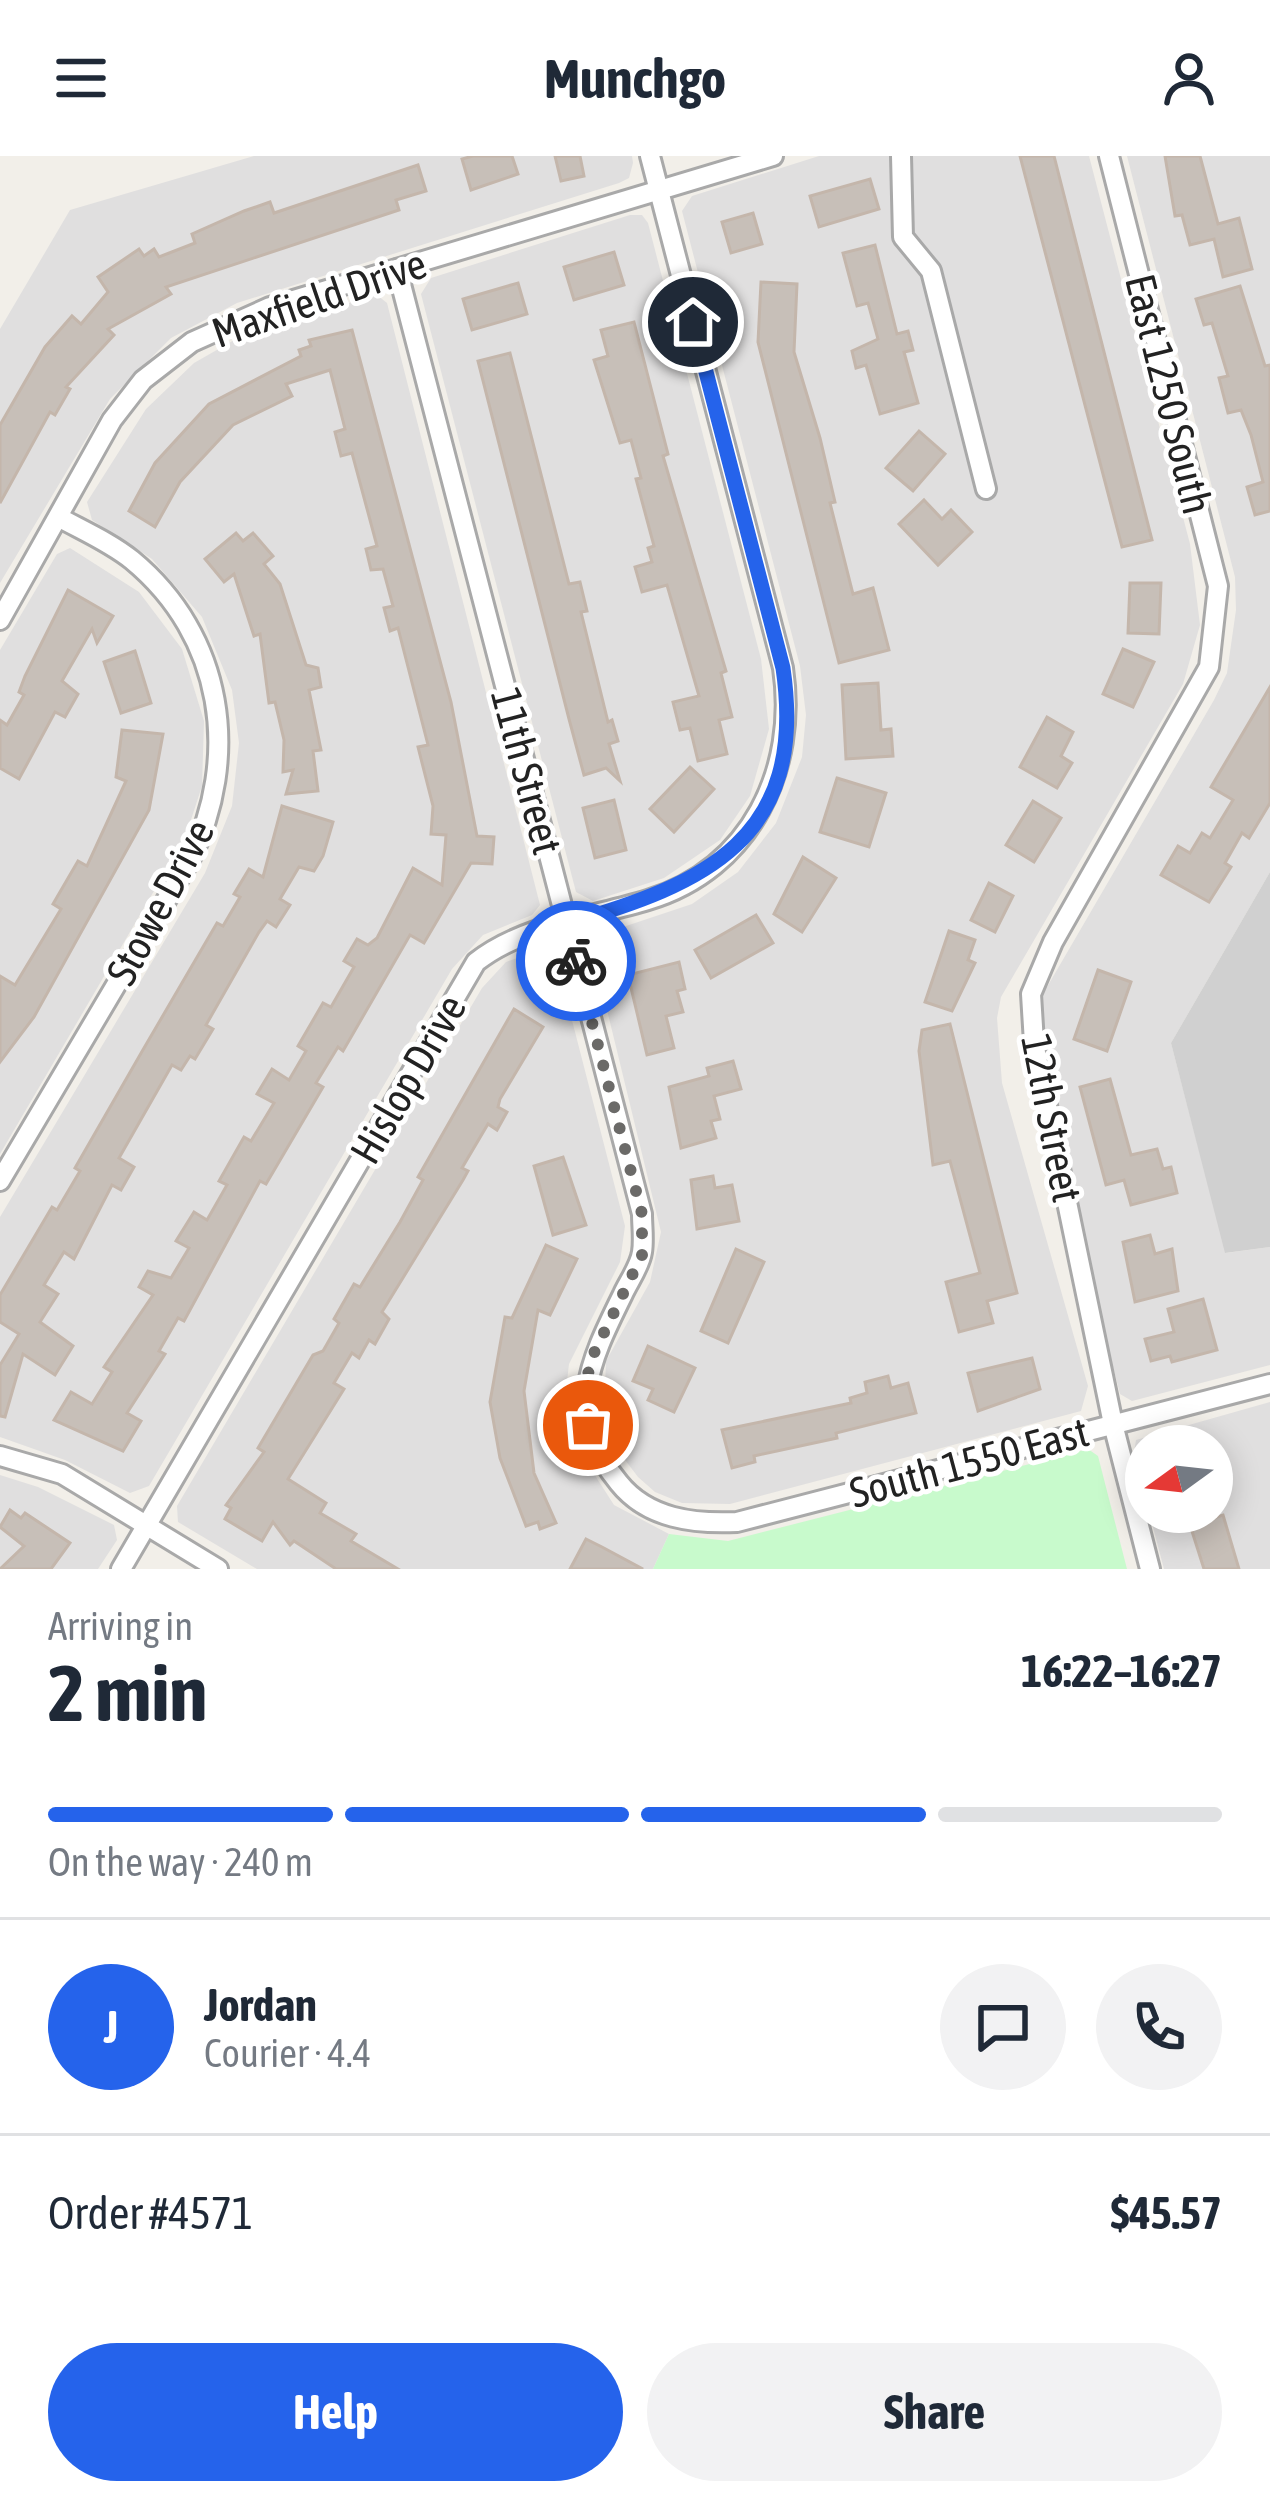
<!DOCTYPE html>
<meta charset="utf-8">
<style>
body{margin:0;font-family:"Asap Condensed",sans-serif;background:#f2f2f3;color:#1f2937;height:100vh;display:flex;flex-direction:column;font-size:45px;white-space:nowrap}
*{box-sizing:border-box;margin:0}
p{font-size:39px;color:#747a83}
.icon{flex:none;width:66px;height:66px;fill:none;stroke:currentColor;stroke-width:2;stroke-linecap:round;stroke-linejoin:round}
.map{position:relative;height:1413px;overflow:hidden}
.side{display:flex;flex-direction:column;background:#fff;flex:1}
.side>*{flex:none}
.needle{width:78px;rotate:255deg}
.fabs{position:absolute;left:1125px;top:1269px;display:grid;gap:24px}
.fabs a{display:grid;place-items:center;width:108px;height:108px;border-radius:50%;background:#fff;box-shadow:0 6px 30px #0003;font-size:60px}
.pin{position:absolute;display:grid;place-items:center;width:102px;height:102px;color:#fff;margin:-51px;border:6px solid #fff;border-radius:50%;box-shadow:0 3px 12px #0007}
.courier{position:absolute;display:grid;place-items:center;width:120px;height:120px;margin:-60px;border:9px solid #2563eb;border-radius:50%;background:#fff;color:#222;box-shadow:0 3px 15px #0007}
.summary em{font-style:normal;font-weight:700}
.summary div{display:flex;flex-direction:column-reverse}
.summary{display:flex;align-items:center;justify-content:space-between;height:204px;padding:0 48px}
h1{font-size:78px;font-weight:700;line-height:90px}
.bar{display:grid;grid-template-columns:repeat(4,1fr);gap:18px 12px;align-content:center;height:144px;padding:0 48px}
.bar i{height:15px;border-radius:9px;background:#e0e1e3}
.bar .active{background:#2563eb}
.bar p{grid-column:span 4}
.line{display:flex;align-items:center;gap:30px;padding:0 48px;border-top:3px solid #e0e1e3}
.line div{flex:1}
.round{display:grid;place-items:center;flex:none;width:126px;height:126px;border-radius:63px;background:#f2f2f3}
.cta{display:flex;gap:24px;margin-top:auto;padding:24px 48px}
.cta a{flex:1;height:138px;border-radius:72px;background:#2563eb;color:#fff;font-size:48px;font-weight:700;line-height:138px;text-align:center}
.cta a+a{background:#f2f2f3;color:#1f2937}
header{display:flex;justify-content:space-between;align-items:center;height:156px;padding:0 48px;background:#fff;font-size:54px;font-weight:700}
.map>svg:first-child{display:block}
</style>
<header><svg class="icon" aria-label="menu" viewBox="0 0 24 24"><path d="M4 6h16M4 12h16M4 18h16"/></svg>Munchgo<svg class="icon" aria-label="person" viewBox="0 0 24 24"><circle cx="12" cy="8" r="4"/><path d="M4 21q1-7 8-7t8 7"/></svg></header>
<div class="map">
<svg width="1270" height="1413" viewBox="0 0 1270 1413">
<rect width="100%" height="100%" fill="#f2efe9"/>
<g fill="#e0dfdf">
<path d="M254 0H632L633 7 629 22 619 27 237 147 171 182 110 243 0 427V173L70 54Z"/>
<path d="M819 0H1089L1190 388 1200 469 1183 528 1001 841 997 862 1002 927 1088 1230 1081 1255 730 1348 682 1347 655 1336 638 1321 616 1292 604 1258 606 1205 650 1126 661 1076 591 788 599 779 692 748 738 716 776 667 802 601 806 559 800 510 682 55 692 40Z"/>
<path d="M1127 0H1270V716L1171 887 1226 1097 1270 1091V1209L1132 1245 1120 1238 1033 902 1036 850 1214 544 1227 517 1236 454 1235 421Z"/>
<path d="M630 59H642L648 67 761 503 769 573 750 640 720 684 664 722 593 745 576 736 421 138 431 122Z"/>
<path d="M377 139 387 147 540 749 532 759 483 779 452 813 149 1330 130 1337 65 1304 0 1281V1061L205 717 232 650 239 587 232 534 202 461 152 403 92 364 87 346 146 253 194 207 250 175Z"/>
<path d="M70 392 139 436 182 493 204 565 202 630 185 682 0 998V494L57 398Z"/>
<path d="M540 794 550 795 557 806 625 1070 620 1106 569 1208 566 1234 573 1285 614 1349 669 1378 653 1413H257L178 1366 177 1350 482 832 506 806Z"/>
<path d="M1270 1246V1413H1164L1149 1356H1212V1290H1146V1344L1134 1296 1136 1284Z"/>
<path d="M0 1319 38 1331 114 1369 117 1384 98 1413H0Z"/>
</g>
<path fill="#d0d0d0" d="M1270 716V1091L1225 1097 1171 887Z"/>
<path fill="#c8facc" d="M1088 1293 1098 1300 1127 1413H653L669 1378 728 1385Z"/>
<g fill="#c7bfb8" stroke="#c4b6ab" stroke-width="3">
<path d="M473 0H512L518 18 471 34 462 3Z"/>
<path d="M555 0H580L584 20 561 25Z"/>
<path d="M1020 0H1054L1152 384 1122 391Z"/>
<path d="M1165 0H1200L1218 68 1239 62 1252 113 1223 121 1214 83 1190 89 1182 59 1175 60Z"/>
<path d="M418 9 426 35 396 44 399 54 166 131 171 138 108 173 114 179 66 231 70 233 55 259 50 256 0 347V269L45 191 72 160 81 168 108 136 98 121 139 93 144 100 154 93 159 101 195 87 192 78 244 55 270 46 274 57Z"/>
<path d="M870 23 879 53 819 71 810 40Z"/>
<path d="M753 57 762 88 731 97 722 66Z"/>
<path d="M875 89 897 178 908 175 913 194 904 196 918 247 880 258 866 209 856 212 852 195 878 183 868 147 857 150 843 97Z"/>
<path d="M614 96 624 129 574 144 564 111Z"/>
<path d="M761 126 797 128 794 196 820 282 835 346 830 347 853 438 873 432 889 494 839 507 758 186Z"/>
<path d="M518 127 527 158 472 174 463 143Z"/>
<path d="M1240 130 1265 210 1270 209V355L1255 359 1247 331 1263 326 1251 279 1241 254 1228 257 1219 222 1228 220 1212 167 1204 169 1196 143Z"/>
<path d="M634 166 668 298 663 300 726 515 721 517 732 561 719 564 727 598 698 605 690 572 680 574 673 546 699 540 667 429 642 436 635 411 652 406 648 392 654 390 636 323 641 322 631 284 620 287 594 204 608 200 601 174Z"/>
<path d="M352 174 451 546 477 680 494 681 492 708 471 707 424 787 410 779 343 895 338 891 316 927 323 931 266 1028 260 1025 184 1165 178 1162 159 1195 165 1198 127 1257 141 1265 123 1295 54 1264 71 1236 92 1248 112 1216 104 1211 153 1139 139 1131 148 1115 171 1122 189 1092 176 1085 194 1056 207 1064 227 1029 219 1025 244 981 251 985 274 947 257 938 272 913 289 924 306 895 298 890 323 847 331 851 354 811 344 805 357 783 368 789 377 782 413 712 442 729 446 679 431 678 433 650 418 591 428 589 398 472 390 475 384 452 393 450 383 413 371 414 366 393 377 390 352 297 341 300 335 276 345 273 330 214 286 228 292 240 233 269 180 326 155 371 129 355 155 307 209 248 301 200 299 194 311 190 309 184Z"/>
<path d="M510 197 569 428 580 426 587 455 581 456 608 566 612 564 618 585 609 588 620 625 606 612 584 619 569 563 478 205Z"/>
<path d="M919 275 945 298 913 335 886 312Z"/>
<path d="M924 344 942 363 951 354 972 376 938 409 899 368Z"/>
<path d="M236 377 243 385 253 377 273 400 264 408 280 428 306 509 318 512 321 531 309 534 321 594 313 595 318 635 286 638 293 614 283 616 284 584 275 546 269 547 260 478 254 480 234 418 224 426 205 403Z"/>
<path d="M1130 427H1161L1159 478 1128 477Z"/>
<path d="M68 434 113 460 97 487 92 473 62 525 78 538 65 561 55 556 19 623 0 612V564L7 569 24 539 19 536 25 520Z"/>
<path d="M1123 493 1154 506 1133 551 1103 538Z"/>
<path d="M135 495 151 547 121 557 104 506Z"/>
<path d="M878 527 881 574 891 573 893 600 846 603 842 529Z"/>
<path d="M1270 531V647L1249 682 1242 677 1225 707 1231 711 1209 746 1161 719 1178 690 1190 697 1202 677 1210 682 1233 644 1211 631Z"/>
<path d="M1047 561 1073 576 1061 600 1072 607 1057 632 1020 611Z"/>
<path d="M122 574 163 578 149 654 34 861 0 906V820L15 829 61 753 53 748 78 705 87 710 126 625 116 621Z"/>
<path d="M690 611 714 633 674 676 650 653Z"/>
<path d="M837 622 886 637 869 691 820 676Z"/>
<path d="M614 644 626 694 595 702 583 652Z"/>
<path d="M1033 645 1061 662 1034 706 1006 689Z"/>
<path d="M282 650 333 666 323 700 314 715 299 711 280 743 290 749 276 771 267 765 259 776 206 869 213 873 195 903 190 900 181 914 172 909 119 1002 134 1011 121 1034 112 1029 74 1103 64 1096 44 1129 58 1138 40 1166 73 1190 55 1219 23 1198 5 1261 0 1260V1209L19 1178 0 1166V1139L52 1051 57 1054 80 1015 75 1012 144 892 217 767 223 770 240 741 234 738 249 713 263 721Z"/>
<path d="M803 701 836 722 802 776 774 758Z"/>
<path d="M989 727 1013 740 995 776 971 764Z"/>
<path d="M756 759 773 787 711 822 695 794Z"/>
<path d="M949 775 975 784 968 804 975 807 952 855 925 846Z"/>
<path d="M679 806 685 833 677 835 683 856 666 860 674 892 647 899 628 819Z"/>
<path d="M1098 814 1131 826 1107 895 1074 883Z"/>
<path d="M514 853 543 871 500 943 498 951 507 956 497 974 488 968 462 1012 468 1015 463 1024 382 1156 389 1163 375 1188 369 1184 359 1202 352 1197 334 1227 344 1233 288 1323 326 1347 320 1357 356 1378 351 1385 398 1413H336L294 1385 290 1389 273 1366 262 1385 225 1363 231 1352 226 1349 264 1296 258 1292 313 1199 323 1195 339 1167 334 1163 354 1128 360 1131 400 1066 423 1024 418 1021Z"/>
<path d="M950 868 1017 1137 987 1145 993 1167 959 1176 946 1126 980 1117 950 1005 933 1009 919 895 922 874Z"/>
<path d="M733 905 741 933 714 940 720 963 711 965 716 982 681 992 669 931 709 920 707 912Z"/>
<path d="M1110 923 1131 999 1157 993 1163 1013 1171 1011 1177 1037 1131 1049 1124 1024 1106 1029 1080 931Z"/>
<path d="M563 1001 586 1069 553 1079 534 1010Z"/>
<path d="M713 1020 715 1032 732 1029 739 1065 697 1073 691 1024Z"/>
<path d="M1150 1079 1155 1098 1172 1093 1178 1135 1135 1146 1123 1086Z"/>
<path d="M546 1089 577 1103 550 1159 538 1154 524 1235 534 1317 556 1367 540 1373 538 1366 526 1370 500 1302 490 1246 505 1161 512 1162Z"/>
<path d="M736 1093 764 1106 728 1187 701 1175Z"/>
<path d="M1203 1143 1217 1194 1172 1206 1170 1200 1151 1205 1145 1183 1174 1176 1168 1153Z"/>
<path d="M648 1190 695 1212 674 1256 648 1244 653 1233 633 1225Z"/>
<path d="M1032 1202 1040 1233 978 1255 968 1217Z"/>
<path d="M888 1220 891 1232 908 1227 916 1257 836 1277 837 1282 754 1300 755 1306 732 1312 722 1274 851 1247 850 1242 867 1237 865 1226Z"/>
<path d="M10 1354 21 1362 25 1357 70 1387 51 1413H0L24 1390 0 1371Z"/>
<path d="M1223 1359 1239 1413H1204L1190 1369Z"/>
<path d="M586 1383 602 1391 643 1413H570Z"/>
</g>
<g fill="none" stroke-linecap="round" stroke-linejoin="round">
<g stroke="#a9a9a9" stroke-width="24">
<g id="street">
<path d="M901 0 903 81 931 115 986 333"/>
<path d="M1109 0 1218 430 1209 511 1053 786 1031 838 1034 887 1113 1268 1150 1413"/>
<path d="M397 113 642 1058C642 1070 644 1084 642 1096 640 1110 629 1125 623 1138 589 1207 563 1259 619 1327 648 1363 694 1368 737 1366L1270 1228"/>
<path d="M0 464 112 264 143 224 192 186 270 151 773 0"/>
<path d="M0 1025 190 704C241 601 224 480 132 404 111 387 84 375 60 362"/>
<path d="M0 1300 62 1318 218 1413"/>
<path d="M121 1413 476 806C523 769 593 761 648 744 751 713 798 613 783 512L650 0"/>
</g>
</g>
<use href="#street" stroke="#fff" stroke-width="18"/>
</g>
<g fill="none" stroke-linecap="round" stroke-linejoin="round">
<path stroke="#6b6a68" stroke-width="12" stroke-dasharray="0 21.6" d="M576 805 642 1058V1099L594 1197 584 1232 588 1269"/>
<path stroke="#2563eb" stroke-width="15" d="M576 805 566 768C705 728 808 683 783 512L693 166"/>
</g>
<g text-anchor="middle" stroke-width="10" stroke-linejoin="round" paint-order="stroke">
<g font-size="42" fill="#222" stroke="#fff">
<text transform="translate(319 142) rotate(-19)" y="15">Maxfield Drive</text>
<text transform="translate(1169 238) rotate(76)" y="15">East 1250 South</text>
<text transform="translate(527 615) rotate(75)" y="15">11th Street</text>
<text transform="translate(160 746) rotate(-62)" y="15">Stowe Drive</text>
<text transform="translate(408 923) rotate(-60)" y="15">Hislop Drive</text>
<text transform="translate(1052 962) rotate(79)" y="15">12th Street</text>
<text transform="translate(969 1306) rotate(-15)" y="15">South 1550 East</text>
</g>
</g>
</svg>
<div class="fabs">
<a><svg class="needle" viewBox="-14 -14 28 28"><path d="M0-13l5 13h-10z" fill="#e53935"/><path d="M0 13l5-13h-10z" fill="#747a83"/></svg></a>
</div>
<div class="pin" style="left:588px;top:1269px;background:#ea580c"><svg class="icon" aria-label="bag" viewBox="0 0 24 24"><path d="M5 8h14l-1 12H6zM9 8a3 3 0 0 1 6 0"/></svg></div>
<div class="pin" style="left:693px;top:166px;background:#1f2937"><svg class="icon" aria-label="home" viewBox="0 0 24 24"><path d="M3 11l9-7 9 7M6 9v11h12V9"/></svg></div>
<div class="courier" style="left:576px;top:805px"><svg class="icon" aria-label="bike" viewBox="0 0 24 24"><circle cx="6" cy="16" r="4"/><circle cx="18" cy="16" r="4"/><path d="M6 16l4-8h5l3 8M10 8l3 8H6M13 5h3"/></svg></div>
</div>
<section class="side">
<div class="summary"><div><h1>2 min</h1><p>Arriving in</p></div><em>16:22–16:27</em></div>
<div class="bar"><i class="active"></i><i class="active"></i><i class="active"></i><i></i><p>On the way · 240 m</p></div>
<div class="line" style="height:216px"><b class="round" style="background:#2563eb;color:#fff">J</b><div><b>Jordan</b><p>Courier · 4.4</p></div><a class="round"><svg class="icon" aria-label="chat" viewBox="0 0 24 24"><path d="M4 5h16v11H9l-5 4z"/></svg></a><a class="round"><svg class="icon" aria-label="phone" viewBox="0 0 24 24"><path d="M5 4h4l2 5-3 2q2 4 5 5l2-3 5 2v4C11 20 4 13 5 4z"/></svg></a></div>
<div class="line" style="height:156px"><div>Order #4571</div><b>$45.57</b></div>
<div class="cta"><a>Help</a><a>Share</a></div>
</section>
